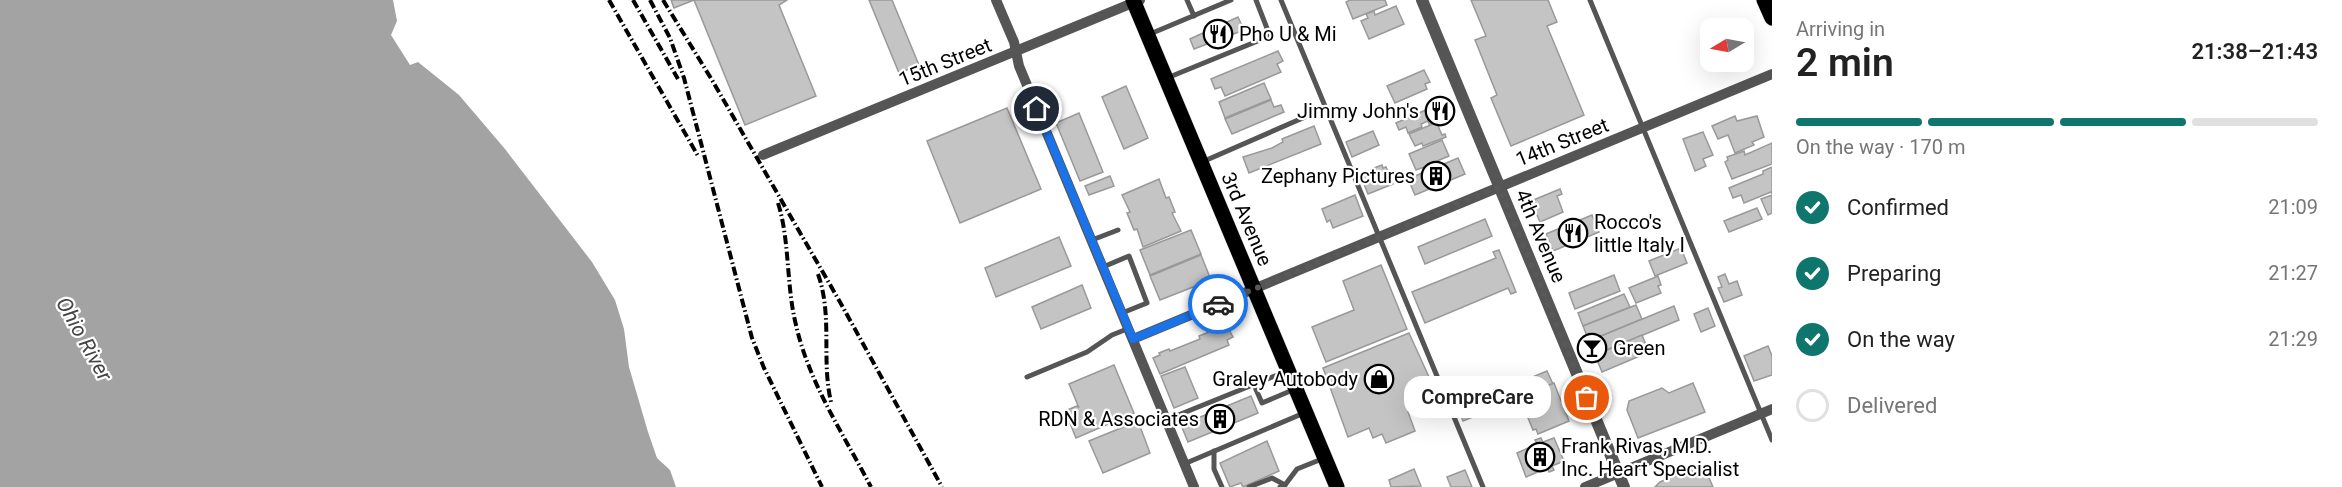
<!DOCTYPE html>
<meta charset="utf-8">
<style>
body{margin:0;font-family:Roboto,sans-serif;background:#f2f2f2;color:#222;height:100vh;display:flex;flex-direction:column;font-size:22px;white-space:nowrap}
*{box-sizing:border-box;margin:0}
p{font-size:20px;color:#767676}
.icon{flex:none;width:33px;height:33px;fill:none;stroke:currentColor;stroke-width:2;stroke-linecap:round;stroke-linejoin:round}
.map{position:relative;flex:1;overflow:hidden}
.panel{display:flex;flex-direction:column;background:#fff;width:570px}
.panel>*{flex:none}
.needle{width:39px;rotate:260deg}
.controls{position:absolute;left:1700px;top:18px;display:grid;gap:12px}
.controls a{display:grid;place-items:center;width:54px;height:54px;border-radius:12px;background:#fff;box-shadow:0 6px 24px #0002;font-size:30px}
.pin{position:absolute;display:grid;place-items:center;width:51px;height:51px;color:#fff;margin:-26px;border:3px solid #fff;border-radius:50%;box-shadow:0 2px 6px #0007}
.courier{position:absolute;display:grid;place-items:center;width:60px;height:60px;margin:-30px;border:4px solid #1a73e8;border-radius:50%;background:#fff;color:#222;box-shadow:0 2px 8px #0007}
.bubble{position:absolute;height:42px;border-radius:18px;background:#fff;box-shadow:0 6px 24px #0002;font-size:20px;font-weight:600;line-height:42px;text-align:center}
.head em{font-style:normal;font-weight:600}
.head div{display:flex;flex-direction:column-reverse}
.head{display:flex;align-items:center;justify-content:space-between;height:102px;padding:0 24px}
h1{font-size:39px;font-weight:600;line-height:45px}
.bar{display:grid;grid-template-columns:repeat(4,1fr);gap:9px 6px;align-content:center;height:72px;padding:0 24px}
.bar i{height:8px;border-radius:4px;background:#e0e0e0}
.bar .on{background:#0f766e}
.bar p{grid-column:span 4}
ol{padding:0 24px;list-style:none}
li{display:flex;align-items:center;gap:18px;height:66px}
li p{margin-inline-start:auto}
li .icon{padding:6px;border-radius:50%;background:#0f766e;color:#fff;stroke-width:4}
li:last-child{color:#767676}
li i{width:33px;height:33px;border:3px solid #e0e0e0;border-radius:50%}
main{display:flex;flex:1;min-height:0}
.map>svg:first-child{display:block}
</style>
<main>
<div class="map">
<svg width="1772" height="487" viewBox="0 0 1772 487">
<rect width="100%" height="100%" fill="#fff"/>
<path fill="#a3a3a3" d="M0 0H393L397 21 391 35 410 65 418 62 459 95 505 149 592 262 615 300 624 329 629 367 648 432 657 458 670 470 676 487H0Z"/>
<g fill="#c4c4c4" stroke="#999" stroke-width="1.5">
<path d="M671 0H787L779 5 816 96 745 125 694 0 674 8Z"/>
<path d="M869 0H892L919 65 899 73Z"/>
<path d="M1350 0H1385L1387 5 1353 19 1346 2Z"/>
<path d="M1471 0H1548L1557 22 1547 26 1584 115 1511 146 1491 98 1497 95 1475 40 1486 36Z"/>
<path d="M1396 6 1404 24 1369 39 1361 21 1368 18 1366 14 1374 11 1375 15Z"/>
<path d="M1238 17 1244 30 1194 49 1190 39Z"/>
<path d="M1278 51 1283 61 1277 64 1281 72 1225 96 1221 87 1215 89 1211 79Z"/>
<path d="M1424 70 1430 82 1425 84 1427 89 1395 103 1387 86Z"/>
<path d="M1264 83 1271 99 1225 118 1219 102Z"/>
<path d="M1126 86 1148 138 1124 149 1102 97Z"/>
<path d="M1271 100 1274 107 1281 105 1284 112 1232 134 1225 119Z"/>
<path d="M1437 105 1443 118 1429 124 1428 121 1421 124 1422 127 1408 133 1406 127 1399 130 1396 123Z"/>
<path d="M1007 108 1041 189 960 223 927 141Z"/>
<path d="M1079 113 1103 172 1080 181 1056 123Z"/>
<path d="M1735 116 1737 121 1757 116 1764 137 1752 142 1754 145 1735 153 1728 135 1718 139 1712 126Z"/>
<path d="M1440 121 1441 125 1438 126 1442 135 1445 134 1446 137 1423 146 1422 143 1415 146 1409 134Z"/>
<path d="M1314 126 1321 144 1249 173 1243 157 1272 148 1283 142 1282 139Z"/>
<path d="M1373 131 1379 145 1352 157 1346 142Z"/>
<path d="M1703 132 1713 155 1703 159 1706 166 1695 171 1683 139Z"/>
<path d="M1442 140 1449 156 1437 161 1438 164 1433 166 1432 164 1416 170 1409 154Z"/>
<path d="M1772 143V164L1732 179 1725 162 1728 160 1727 157 1744 151 1745 155Z"/>
<path d="M1458 158 1465 174 1415 195 1408 179Z"/>
<path d="M1382 165 1383 168 1386 167 1393 184 1368 194 1361 177 1375 171 1374 168Z"/>
<path d="M1772 167V194L1771 192 1744 203 1741 195 1733 198 1729 188 1763 174V171Z"/>
<path d="M1110 176 1114 186 1089 195 1085 186Z"/>
<path d="M1159 179 1166 198 1169 197 1175 212 1172 213 1181 231 1143 247 1137 229 1134 230 1127 213 1130 212 1122 195Z"/>
<path d="M1560 189 1562 194 1557 196 1563 212 1540 222 1531 201Z"/>
<path d="M1355 195 1363 216 1333 228 1330 220 1327 222 1322 209Z"/>
<path d="M1772 195V213L1768 215 1761 199Z"/>
<path d="M1757 208 1762 219 1729 232 1724 221Z"/>
<path d="M1592 215 1599 232 1553 251 1546 234Z"/>
<path d="M1485 219 1492 236 1425 264 1418 247Z"/>
<path d="M1191 230 1201 254 1150 275 1140 250Z"/>
<path d="M1059 237 1071 266 996 297 985 268Z"/>
<path d="M1681 248 1687 263 1655 276 1649 261Z"/>
<path d="M1499 250 1516 292 1511 294 1508 288 1425 323 1412 292 1496 258 1493 252Z"/>
<path d="M1201 255 1211 280 1160 300 1150 276Z"/>
<path d="M1381 265 1407 329 1326 362 1312 327 1354 310 1343 281Z"/>
<path d="M1725 274 1729 284 1737 281 1742 295 1724 302 1718 288 1722 287 1718 277Z"/>
<path d="M1614 275 1620 291 1575 309 1569 293Z"/>
<path d="M1658 276 1661 285 1658 286 1661 293 1636 303 1629 288Z"/>
<path d="M1082 285 1091 308 1041 329 1032 307Z"/>
<path d="M1624 294 1630 307 1583 326 1578 313Z"/>
<path d="M1636 305 1642 319 1589 341 1583 326Z"/>
<path d="M1674 306 1679 320 1595 355 1589 341Z"/>
<path d="M1708 308 1715 326 1701 332 1694 314Z"/>
<path d="M1222 327 1224 332 1229 330 1233 337 1227 340 1229 345 1160 374 1153 358 1160 355 1159 353 1169 349 1170 351 1200 339 1199 336Z"/>
<path d="M1409 333 1439 399 1408 412 1415 431 1386 443 1382 434 1373 438 1369 428 1348 437 1323 368Z"/>
<path d="M1642 335 1649 352 1602 372 1595 355Z"/>
<path d="M1768 346 1772 356V375L1754 381 1744 356Z"/>
<path d="M1114 365 1134 413 1076 438 1065 411 1077 406 1079 408 1069 384Z"/>
<path d="M1185 367 1198 398 1174 408 1161 376Z"/>
<path d="M1547 371 1553 384 1463 421 1458 408Z"/>
<path d="M1554 383 1569 421 1538 434 1536 429 1533 430 1523 406 1526 405 1522 396Z"/>
<path d="M1693 383 1705 412 1638 438 1627 410 1629 401 1662 388 1669 393Z"/>
<path d="M1251 396 1258 413 1188 442 1181 425Z"/>
<path d="M1138 421 1150 453 1103 473 1089 441Z"/>
<path d="M1541 438 1543 442 1554 438 1564 461 1552 466 1554 470 1549 472 1547 468 1526 477 1517 453 1537 444 1535 440Z"/>
<path d="M1267 441 1279 471 1243 487 1241 483 1230 487 1220 463Z"/>
<path d="M1414 469 1421 486 1391 487 1389 480Z"/>
<path d="M1691 469 1693 472 1699 470 1707 473 1713 487H1655L1660 482Z"/>
<path d="M1465 470 1472 487H1451L1447 477Z"/>
</g>
<g fill="none" stroke-linecap="round" stroke-linejoin="round">
<g stroke="#dbdbdb" stroke-width="16">
<g id="primary">
<path d="M1133 0 1337 487"/>
<path d="M1764 0 1772 18"/>
</g>
</g>
<g stroke="#555" stroke-width="5">
<path d="M1187 0 1194 16"/>
<path d="M1281 0 1483 487"/>
<path d="M1590 0 1772 440"/>
<path d="M1150 34 1231 0"/>
<path d="M1167 78 1270 36 1256 0"/>
<path d="M1202 162 1305 117"/>
<path d="M1092 240 1118 230"/>
<path d="M1103 267 1129 256 1147 303 1122 313"/>
<path d="M1027 377 1087 352 1112 335 1127 329"/>
<path d="M1254 385 1262 403 1295 389"/>
<path d="M1166 420 1287 371"/>
<path d="M1214 451V469L1222 487"/>
<path d="M1184 464 1304 413"/>
<path d="M1249 487 1272 478 1285 485"/>
<path d="M1280 487 1285 485 1297 469 1322 459"/>
</g>
<g stroke="#555" stroke-width="10">
<path d="M996 0 1014 42 1019 66 1194 487"/>
<path d="M763 155 1140 0"/>
<path d="M1133 339 1772 74"/>
<path d="M1585 487 1772 409"/>
</g>
<path stroke="#555" stroke-width="12" d="M1422 0 1624 487"/>
<use href="#primary" stroke="#000" stroke-width="15"/>
<g stroke="#000" stroke-width="4" stroke-dasharray="9 3 1.5 3" stroke-linecap="butt">
<path d="M609 0 698 156"/>
<path d="M633 0 678 79"/>
<path d="M650 0 670 38 684 78 752 338 764 368 822 487"/>
<path d="M663 0 712 80 840 302 942 487"/>
<path d="M778 203C790 241 786 285 796 325 809 383 844 435 871 487"/>
<path d="M818 274C833 317 821 359 831 402"/>
</g>
</g>
<g fill="none" stroke-linecap="round" stroke-linejoin="round">
<path stroke="#595959" stroke-width="6" stroke-dasharray="0 10.8" d="M1218 304 1499 187 1587 398"/>
<path stroke="#1a73e8" stroke-width="8" d="M1037 109 1133 339 1218 304"/>
</g>
<defs>
<g id="restaurant-ring" transform="scale(1.5)"><circle r="9.5" fill="#fff" stroke="#000" stroke-width="1.5"/><path d="M-5-6h1v4h1v-4h1v4h1v-4h1v5L-1.5 .5V6h-2V.5L-5-1ZM5-6V6H3V1.5H1.5Q1.5-4 5-6Z" fill="#000"/></g>
<g id="building-ring" transform="scale(1.5)"><circle r="9.5" fill="#fff" stroke="#000" stroke-width="1.5"/><path d="M-4-6H4V6H1V3H-1V6H-4ZM-2.5-4.3h1.7v1.8h-1.7ZM.8-4.3h1.7v1.8H.8ZM-2.5-1h1.7V.8h-1.7ZM.8-1h1.7V.8H.8Z" fill="#000"/></g>
<g id="bar-ring" transform="scale(1.5)"><circle r="9.5" fill="#fff" stroke="#000" stroke-width="1.5"/><path d="M-6-5H6L.8 .8V4.5H3.5V6h-7V4.5H-.8V.8Z" fill="#000"/></g>
<g id="shop-ring" transform="scale(1.5)"><circle r="9.5" fill="#fff" stroke="#000" stroke-width="1.5"/><path d="M-5-2.5h2.3a2.7 3.5 0 0 1 5.4 0H5L5.5 6h-11ZM-1.5-2.5h3a1.5 2.3 0 0 0-3 0Z" fill="#000"/></g>
</defs>
<g fill-rule="evenodd">
<use href="#restaurant-ring" x="1218" y="34"/>
<use href="#restaurant-ring" x="1440" y="111"/>
<use href="#building-ring" x="1436" y="176"/>
<use href="#restaurant-ring" x="1573" y="233"/>
<use href="#bar-ring" x="1592" y="348"/>
<use href="#shop-ring" x="1379" y="379"/>
<use href="#building-ring" x="1220" y="419"/>
<use href="#building-ring" x="1540" y="457"/>
</g>
<g text-anchor="middle" stroke-width="4.5" stroke-linejoin="round" paint-order="stroke">
<g font-size="20" fill="#000" stroke="#fff" text-anchor="start">
<text x="1239" y="41">Pho U &amp; Mi</text>
<text x="1419" y="118" text-anchor="end">Jimmy John's</text>
<text x="1415" y="183" text-anchor="end">Zephany Pictures</text>
<text x="1594" y="229">Rocco's<tspan x="1594" dy="23">little Italy I</tspan></text>
<text x="1613" y="355">Green</text>
<text x="1358" y="386" text-anchor="end">Graley Autobody</text>
<text x="1199" y="426" text-anchor="end">RDN &amp; Associates</text>
<text x="1561" y="453">Frank Rivas, M.D.<tspan x="1561" dy="23">Inc. Heart Specialist</tspan></text>
</g>
<g font-size="20" fill="#000" stroke="#fff">
<text transform="translate(945 62) rotate(-22)" y="7">15th Street</text>
<text transform="translate(1562 142) rotate(-22)" y="7">14th Street</text>
<text transform="translate(1247 219) rotate(67)" y="7">3rd Avenue</text>
<text transform="translate(1541 236) rotate(67)" y="7">4th Avenue</text>
</g>
<g font-size="21" font-style="italic" fill="#444" stroke="#fff">
<text transform="translate(84 339) rotate(61)" y="7">Ohio River</text>
</g>
</g>
</svg>
<div class="controls">
<a><svg class="needle" viewBox="-14 -14 28 28"><path d="M0-13l5 13h-10z" fill="#e53935"/><path d="M0 13l5-13h-10z" fill="#767676"/></svg></a>
</div>
<div class="pin" style="left:1587px;top:398px;background:#ea580c"><svg class="icon" aria-label="bag" viewBox="0 0 24 24"><path d="M5 8h14l-1 12H6zM9 8a3 3 0 0 1 6 0"/></svg></div>
<div class="pin" style="left:1037px;top:109px;background:#1f2937"><svg class="icon" aria-label="home" viewBox="0 0 24 24"><path d="M3 11l9-7 9 7M6 9v11h12V9"/></svg></div>
<div class="courier" style="left:1218px;top:304px"><svg class="icon" aria-label="car" viewBox="0 0 24 24"><path d="M5 17H2v-5l4-1 3-4h7l3 4 3 1v5h-3M9 17h6M6 11h13"/><circle cx="7" cy="17" r="2"/><circle cx="17" cy="17" r="2"/></svg></div>
<div class="bubble" style="left:1404px;top:376px;width:147px">CompreCare</div>
</div>
<section class="panel">
<div class="head"><div><h1>2 min</h1><p>Arriving in</p></div><em>21:38–21:43</em></div>
<div class="bar"><i class="on"></i><i class="on"></i><i class="on"></i><i></i><p>On the way · 170 m</p></div>
<ol>
<li><svg class="icon" aria-label="check" viewBox="0 0 24 24"><path d="M5 12l5 5 9-10"/></svg>Confirmed<p>21:09</p></li>
<li><svg class="icon" aria-label="check" viewBox="0 0 24 24"><path d="M5 12l5 5 9-10"/></svg>Preparing<p>21:27</p></li>
<li><svg class="icon" aria-label="check" viewBox="0 0 24 24"><path d="M5 12l5 5 9-10"/></svg>On the way<p>21:29</p></li>
<li><i></i>Delivered</li>
</ol>
</section>
</main>
